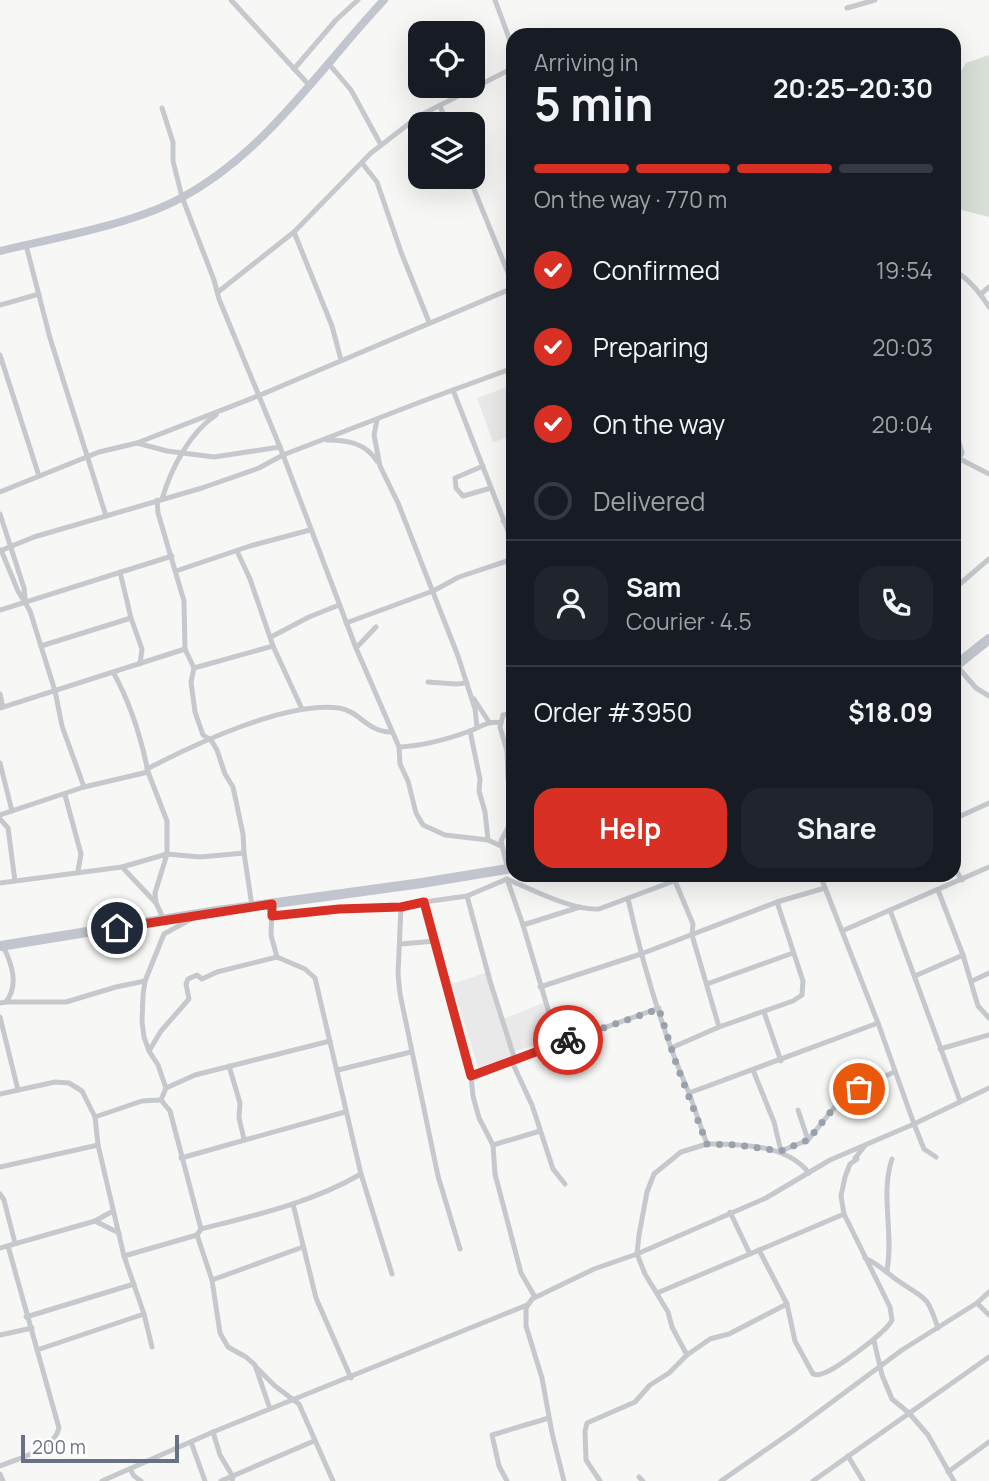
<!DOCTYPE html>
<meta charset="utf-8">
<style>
body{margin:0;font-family:Manrope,sans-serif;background:#20242c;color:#f1f3f6;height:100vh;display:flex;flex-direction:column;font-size:26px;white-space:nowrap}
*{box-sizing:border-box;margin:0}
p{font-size:23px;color:#9ea1a6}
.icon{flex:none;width:38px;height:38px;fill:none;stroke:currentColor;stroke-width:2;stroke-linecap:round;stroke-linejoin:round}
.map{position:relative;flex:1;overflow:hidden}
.sheet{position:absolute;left:506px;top:28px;width:455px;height:854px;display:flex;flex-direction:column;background:#171b24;border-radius:21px;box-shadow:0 7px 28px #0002}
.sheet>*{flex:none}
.buttons{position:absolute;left:408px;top:21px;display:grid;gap:14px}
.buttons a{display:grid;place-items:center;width:77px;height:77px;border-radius:14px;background:#171b24;box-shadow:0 7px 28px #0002;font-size:35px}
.scale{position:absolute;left:21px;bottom:18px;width:158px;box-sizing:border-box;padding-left:7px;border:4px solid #677286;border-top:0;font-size:19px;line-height:24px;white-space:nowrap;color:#677286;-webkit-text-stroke:5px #fff;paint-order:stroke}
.pin{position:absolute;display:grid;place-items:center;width:60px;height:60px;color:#fff;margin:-30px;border:4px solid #fff;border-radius:50%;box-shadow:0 2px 7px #0007}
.courier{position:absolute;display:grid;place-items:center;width:70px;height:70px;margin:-35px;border:5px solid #d93025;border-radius:50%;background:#fff;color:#222;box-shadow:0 2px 9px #0007}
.headline em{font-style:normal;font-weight:700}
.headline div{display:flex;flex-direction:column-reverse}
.headline{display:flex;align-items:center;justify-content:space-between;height:119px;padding:0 28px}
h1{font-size:46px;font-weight:700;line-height:52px}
.bar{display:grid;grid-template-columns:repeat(4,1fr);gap:10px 7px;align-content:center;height:84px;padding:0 28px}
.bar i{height:9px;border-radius:5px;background:#363941}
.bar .selected{background:#d93025}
.bar p{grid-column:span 4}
.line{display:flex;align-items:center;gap:18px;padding:0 28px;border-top:2px solid #363941}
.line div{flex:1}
.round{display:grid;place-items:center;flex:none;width:74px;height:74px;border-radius:21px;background:#20242c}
ol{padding:0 28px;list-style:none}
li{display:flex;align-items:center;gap:21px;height:77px}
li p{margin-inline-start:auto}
li .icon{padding:7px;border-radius:50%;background:#d93025;color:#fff;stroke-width:4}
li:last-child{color:#9ea1a6}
li i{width:38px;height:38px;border:4px solid #363941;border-radius:50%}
.primary-button{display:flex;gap:14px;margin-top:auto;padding:14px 28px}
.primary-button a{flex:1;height:80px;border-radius:21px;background:#d93025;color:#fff;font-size:28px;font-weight:700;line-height:80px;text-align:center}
.primary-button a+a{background:#20242c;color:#f1f3f6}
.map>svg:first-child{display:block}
</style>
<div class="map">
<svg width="989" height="1481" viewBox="0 0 989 1481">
<rect width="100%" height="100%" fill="#f7f8f5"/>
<g fill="#e8e9e8">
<path d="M513 385V436L493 442 477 398Z"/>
<path d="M485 973 514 1057 479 1070 452 984Z"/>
<path d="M546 1002 557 1038 513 1052 503 1019Z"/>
</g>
<path fill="#d8dfd6" d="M989 55V217L954 208V82L966 63Z"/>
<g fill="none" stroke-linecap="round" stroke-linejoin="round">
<g stroke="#c5c8cc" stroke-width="5">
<path d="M231 0 309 85"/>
<path d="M495 0 513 49"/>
<path d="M847 8 875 0"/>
<path d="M329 64 351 90 381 145"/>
<path d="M294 69 336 20 358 0"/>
<path d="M440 106 447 124"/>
<path d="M162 108 173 142V161L182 197 214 280 219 299 280 447 356 648 399 747 400 764 408 781 416 813 423 825 445 835 488 840 501 846"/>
<path d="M362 163 377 182 401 252 429 322"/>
<path d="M469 177 513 285"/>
<path d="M294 232 332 326 341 360"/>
<path d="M26 245 50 338 106 516"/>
<path d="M954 271C969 278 980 293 989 307"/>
<path d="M218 292 294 232 371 153 419 116 513 68"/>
<path d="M981 294 989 287"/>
<path d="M0 305 39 294"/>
<path d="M0 355 39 476"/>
<path d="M453 390 513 544"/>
<path d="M377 420 374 435 380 466 398 503 458 656 475 709 477 727"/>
<path d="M954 425 962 453 954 469"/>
<path d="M327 440C348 440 365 443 377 461"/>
<path d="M137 443 167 451 214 457 280 447"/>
<path d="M960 459 989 474"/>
<path d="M483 466 455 478 456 488 463 496 491 488"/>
<path d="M0 492 99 452 137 443 258 396 513 288"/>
<path d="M162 499C171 469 189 433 216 415"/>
<path d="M157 500 158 513 184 601 185 649 194 668 191 682 195 712 203 735 211 740 217 750 225 774 233 787 243 834 244 853 252 906"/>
<path d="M0 514 24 588 25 598"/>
<path d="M503 521 513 525"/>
<path d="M1 550 18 591 30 611 55 691 62 726 84 787"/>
<path d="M0 551 34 537 202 488 259 468 283 455 423 401 513 368"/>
<path d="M237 551 250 579 273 646 302 709"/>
<path d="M176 571 250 546 310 530"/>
<path d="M120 572 131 618 142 649 140 664"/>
<path d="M954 589 989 559"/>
<path d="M0 610 172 556"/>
<path d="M346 623 433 591 459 577 513 559"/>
<path d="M271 637 309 617 339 605"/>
<path d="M41 646 131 618"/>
<path d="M356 648 376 627"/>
<path d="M956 665 976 688 989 696"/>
<path d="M194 668 273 646"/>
<path d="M113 672C131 704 141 737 148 772"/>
<path d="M428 682 456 684 467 683"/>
<path d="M0 694 3 707"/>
<path d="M474 699 489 722"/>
<path d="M0 708 185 649"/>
<path d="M513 713 503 715 500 727 507 751 508 779 513 797"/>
<path d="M470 731 480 779 479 791 485 812 488 840"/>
<path d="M399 747C422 746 448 739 470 731 481 727 488 720 501 723"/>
<path d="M0 763 12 811"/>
<path d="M147 769C195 744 286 701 339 708 360 711 365 731 391 732"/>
<path d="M65 795 81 854 78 871"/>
<path d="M0 815 84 787 148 772 167 821V854L155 893 156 903 164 920"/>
<path d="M0 819 8 828 15 881"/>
<path d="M954 819 989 803"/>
<path d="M122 867 156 903"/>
<path d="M954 867 962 880"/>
<path d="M508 870 501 841 513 818"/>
<path d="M820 875 878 1023 914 1124 924 1149 936 1157"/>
<path d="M507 879 523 925 558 1043"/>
<path d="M675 881 693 924 692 935 719 1027"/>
<path d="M0 883 122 867 167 854 200 857 244 853"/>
<path d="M938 890 963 955 978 1006 989 1018"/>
<path d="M467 896 490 981 515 1060"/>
<path d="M628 899C643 965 662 1031 689 1093L878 1023"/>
<path d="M424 902 401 907 398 974 400 994 438 1176 460 1249"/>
<path d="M890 910 960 1101"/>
<path d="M272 917 339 909 401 907"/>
<path d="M193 918 164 934 145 981 143 995 142 1022 144 1037 149 1051 158 1065 166 1088 161 1100 170 1111 201 1229 197 1235 212 1280 220 1333 228 1347 246 1357 255 1365 270 1409"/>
<path d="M523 925 580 907"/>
<path d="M842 931 989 867"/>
<path d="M401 944 435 941"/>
<path d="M915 976 963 955"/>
<path d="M972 981 989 973"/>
<path d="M707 984 793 953"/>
<path d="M540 987 641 954 777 902 825 888"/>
<path d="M6 1002H66L116 987 145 981"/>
<path d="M0 1003 6 1002C19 985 12 964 3 946"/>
<path d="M764 1012 781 1061"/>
<path d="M0 1017 18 1090"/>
<path d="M671 1048 719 1027 793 1001 802 995 803 981 777 902"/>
<path d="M940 1049 989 1035"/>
<path d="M149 1051 161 1031 189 999 186 984 188 979 197 975 202 979 217 972 277 957"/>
<path d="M512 1062 532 1105 553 1169 565 1184"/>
<path d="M229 1066 240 1103 239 1118 244 1139"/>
<path d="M338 1070 411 1052"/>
<path d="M753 1070 774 1122 781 1151 808 1140 798 1110"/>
<path d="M471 1076 659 1008"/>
<path d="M166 1088 195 1075 330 1041"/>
<path d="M689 1093 707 1144"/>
<path d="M0 1094 55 1082 69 1083 82 1091 95 1117 98 1145 124 1256 144 1314 152 1347"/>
<path d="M95 1117 142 1101 161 1100"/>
<path d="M808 1140 833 1109 849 1093 894 1072"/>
<path d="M493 1145 540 1131"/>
<path d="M181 1158 345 1112"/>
<path d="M0 1167 98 1145"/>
<path d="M361 1174 392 1274"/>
<path d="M0 1194 4 1200 15 1243"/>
<path d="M293 1204 316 1298 351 1378"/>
<path d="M730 1212 750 1254 844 1214"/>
<path d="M95 1221 119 1233"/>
<path d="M201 1229C256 1215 311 1203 361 1174L315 978 305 969 277 957 271 935 272 904"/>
<path d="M0 1248 95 1221 113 1211"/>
<path d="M759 1250 787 1304 795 1341 813 1374C818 1375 819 1375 824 1373 836 1369 887 1332 892 1320L890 1307 844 1214 841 1196 845 1177 850 1164 857 1159 855 1158 864 1147"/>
<path d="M124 1256 197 1235"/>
<path d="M865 1258C878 1264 886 1272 897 1280 925 1300 926 1292 938 1328"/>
<path d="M887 1270C894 1234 880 1194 892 1159"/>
<path d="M212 1280 303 1247"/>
<path d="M657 1293 750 1254"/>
<path d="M535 1297 521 1273 515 1250 495 1174 493 1145 479 1118 473 1096 471 1076 455 1013 424 902 467 896 507 879C531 889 573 911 599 909L690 875"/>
<path d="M977 1303 989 1315"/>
<path d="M26 1317 134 1284"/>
<path d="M0 1335 32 1328"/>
<path d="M874 1341 882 1375 892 1399 909 1413 928 1435 954 1481"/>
<path d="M37 1350 144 1314"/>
<path d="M687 1355 672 1327 668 1312 645 1274 637 1254 639 1235 647 1192 654 1174 681 1152 707 1144H717C749 1145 788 1146 809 1173"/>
<path d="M257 1368 275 1386 299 1404 333 1481"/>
<path d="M213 1432 220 1455 233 1477 232 1481"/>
<path d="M191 1442 205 1481"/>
<path d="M848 1456 863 1481"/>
<path d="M0 1466C19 1458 54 1450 59 1428L8 1246"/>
<path d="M130 1469 134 1476 141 1481"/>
<path d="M948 1472 989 1442"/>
<path d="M0 1474 3 1481"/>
<path d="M639 1477 643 1481"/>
<path d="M102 1481 213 1432 527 1305"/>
<path d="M221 1481 314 1441"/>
<path d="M507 1481 499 1466 492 1435 549 1418"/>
<path d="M564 1481 552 1433 542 1378 526 1326V1308L532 1299 594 1269 637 1254 766 1198 830 1160 914 1124 989 1088"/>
<path d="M600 1481 586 1460 585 1431 587 1423 635 1402 650 1385 669 1373 687 1355 710 1339 729 1334 787 1304"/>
<path d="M721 1481 793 1431 902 1350 977 1303 989 1292"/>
<path d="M813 1481 989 1357"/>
</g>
<path stroke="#c1c5ce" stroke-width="8" d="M0 251C54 238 130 225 179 199 265 154 319 69 384 0"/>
<g stroke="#c1c5ce" stroke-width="10">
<path d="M954 667 989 639"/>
<path d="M0 946 217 911 422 883 513 868"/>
</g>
</g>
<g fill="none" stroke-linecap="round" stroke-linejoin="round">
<path stroke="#99a1ad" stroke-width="7" stroke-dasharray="0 12.6" d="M568 1040 659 1009 676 1063 707 1144 737 1145 781 1151 808 1140 837 1104 849 1093 859 1089"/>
<path stroke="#d93025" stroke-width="9" d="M117 928 272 904V916L339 909 401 907 424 902 471 1076 568 1040"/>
</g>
</svg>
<div class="buttons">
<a><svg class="icon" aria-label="locate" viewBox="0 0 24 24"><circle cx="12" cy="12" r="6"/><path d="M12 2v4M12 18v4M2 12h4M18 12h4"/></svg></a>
<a><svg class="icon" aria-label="layers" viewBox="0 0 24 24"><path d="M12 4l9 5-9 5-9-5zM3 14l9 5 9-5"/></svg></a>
</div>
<div class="scale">200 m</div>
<div class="pin" style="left:859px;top:1089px;background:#ea580c"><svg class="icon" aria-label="bag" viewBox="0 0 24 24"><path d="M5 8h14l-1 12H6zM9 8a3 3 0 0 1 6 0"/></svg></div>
<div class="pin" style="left:117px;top:928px;background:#1f2937"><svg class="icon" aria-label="home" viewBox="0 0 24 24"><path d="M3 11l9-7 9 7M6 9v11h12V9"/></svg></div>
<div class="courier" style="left:568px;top:1040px"><svg class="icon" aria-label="bike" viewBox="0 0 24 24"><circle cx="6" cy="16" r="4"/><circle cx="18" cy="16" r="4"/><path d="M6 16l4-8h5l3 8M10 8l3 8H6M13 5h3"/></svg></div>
<section class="sheet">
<div class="headline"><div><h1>5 min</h1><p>Arriving in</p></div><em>20:25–20:30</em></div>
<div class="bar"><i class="selected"></i><i class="selected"></i><i class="selected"></i><i></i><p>On the way · 770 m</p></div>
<ol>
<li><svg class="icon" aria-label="check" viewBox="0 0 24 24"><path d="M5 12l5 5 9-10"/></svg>Confirmed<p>19:54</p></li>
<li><svg class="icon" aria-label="check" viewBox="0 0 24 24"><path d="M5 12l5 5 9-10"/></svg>Preparing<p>20:03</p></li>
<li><svg class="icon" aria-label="check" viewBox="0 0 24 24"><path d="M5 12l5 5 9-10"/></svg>On the way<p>20:04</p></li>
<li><i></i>Delivered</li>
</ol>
<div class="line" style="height:126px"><a class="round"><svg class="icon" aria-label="person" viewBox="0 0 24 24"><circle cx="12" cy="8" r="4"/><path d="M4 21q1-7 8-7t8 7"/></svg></a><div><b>Sam</b><p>Courier · 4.5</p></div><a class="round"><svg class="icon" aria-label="phone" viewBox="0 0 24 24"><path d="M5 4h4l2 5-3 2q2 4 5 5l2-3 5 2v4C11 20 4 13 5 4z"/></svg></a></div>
<div class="line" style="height:91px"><div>Order #3950</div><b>$18.09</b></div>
<div class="primary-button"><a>Help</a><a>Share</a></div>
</section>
</div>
